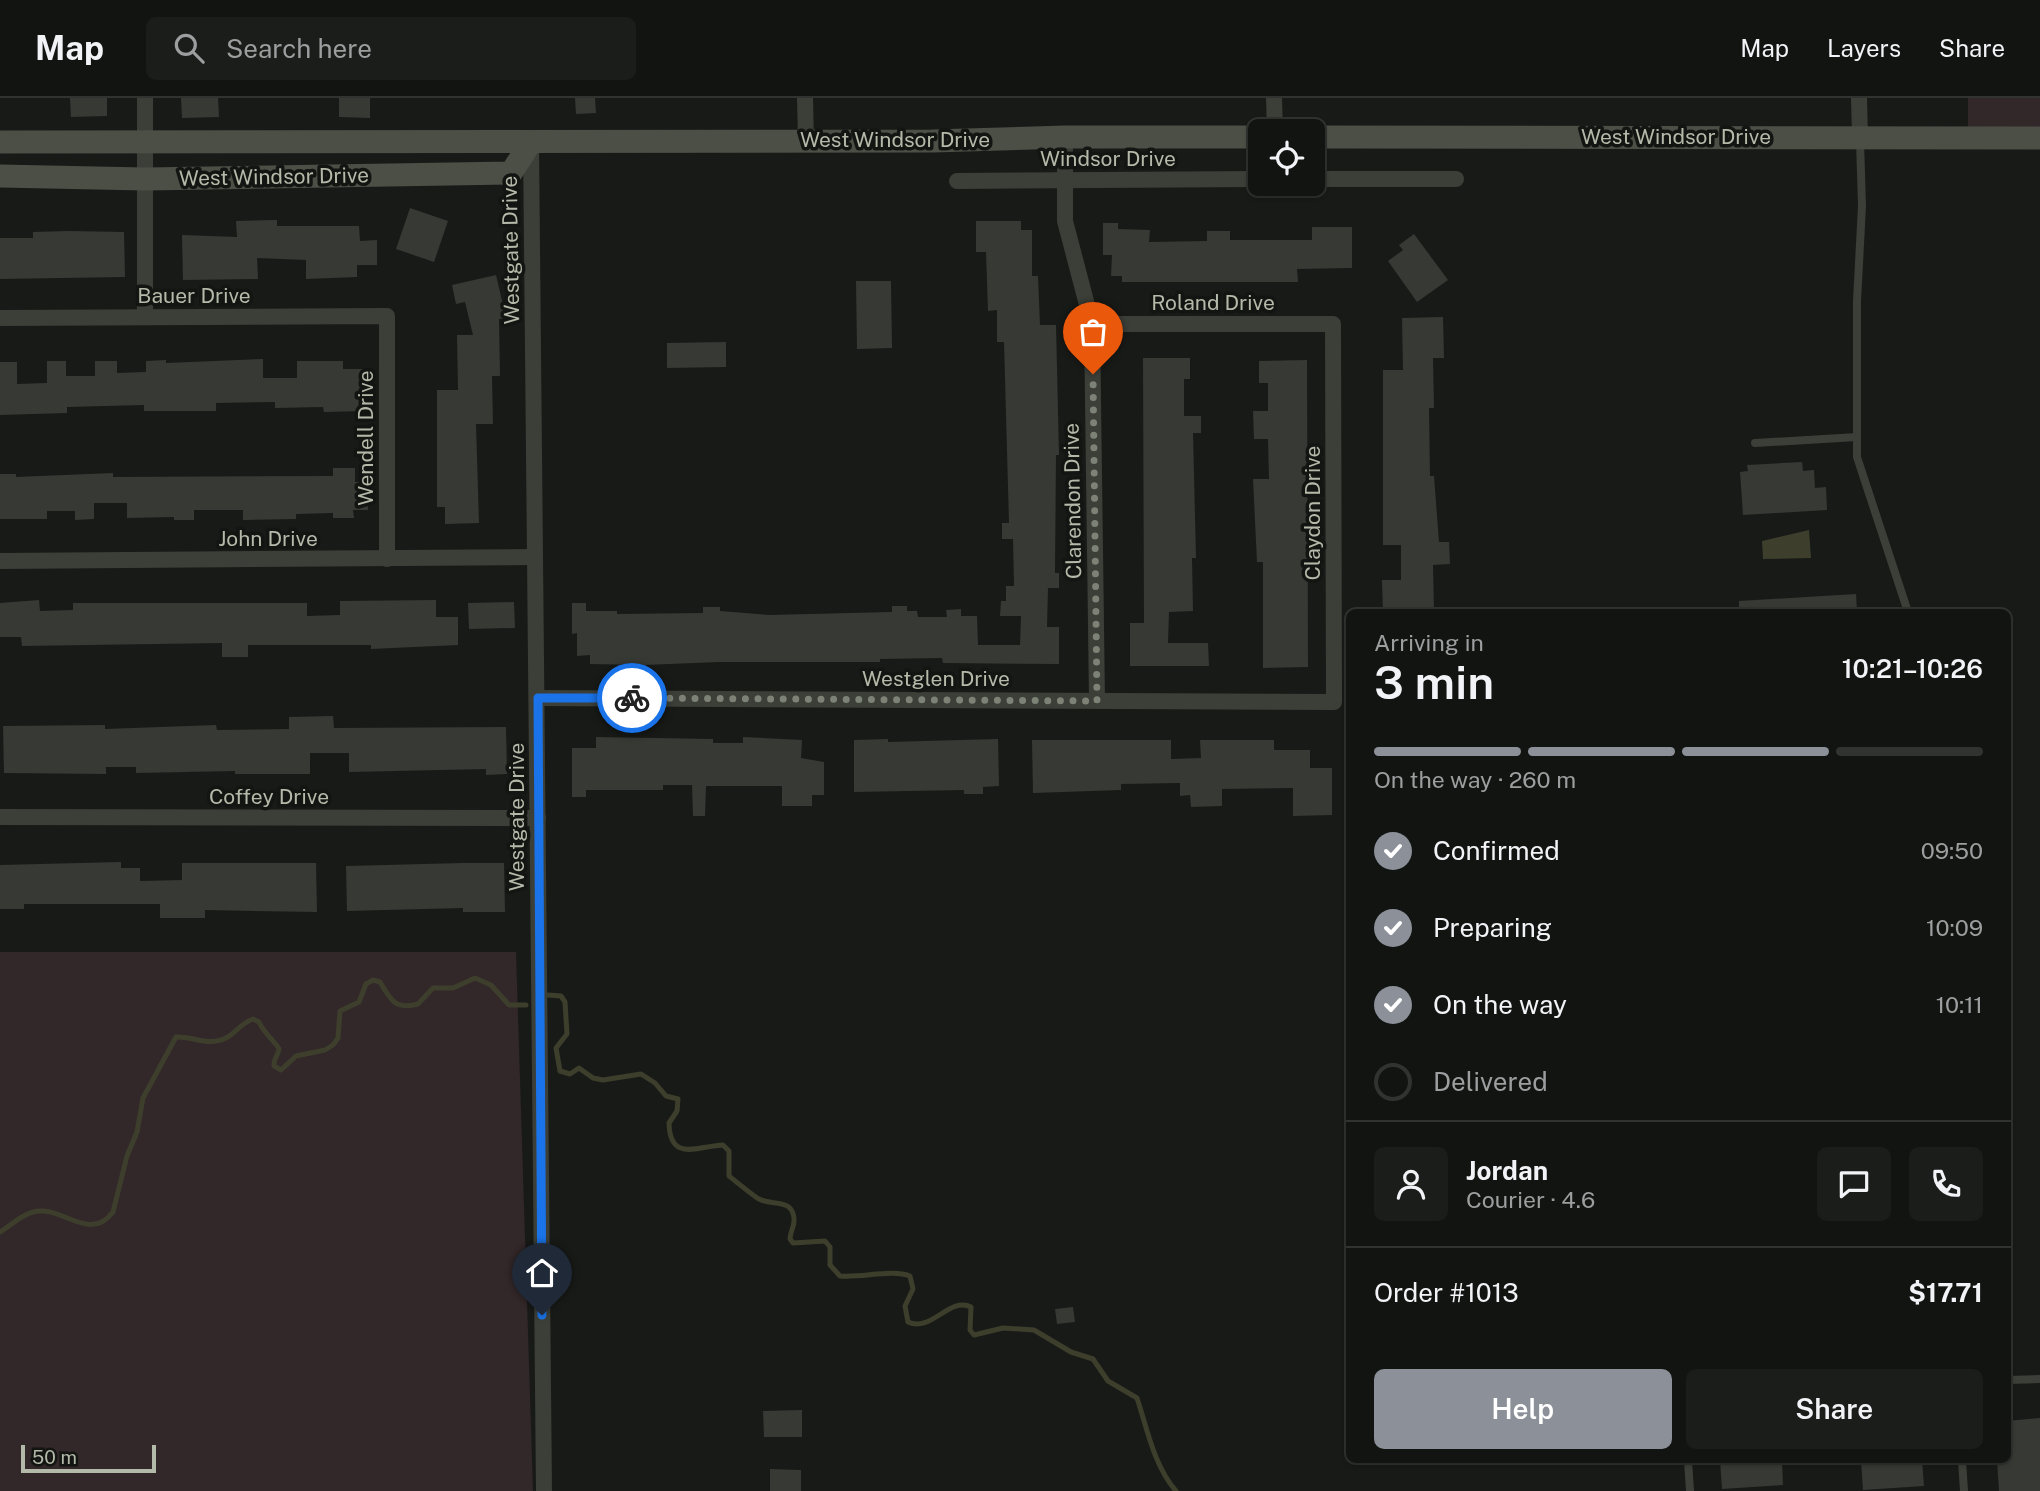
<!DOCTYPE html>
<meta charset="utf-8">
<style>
body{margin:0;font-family:"Public Sans",sans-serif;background:#1b1d1a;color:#f1f3f6;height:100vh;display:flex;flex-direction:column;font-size:26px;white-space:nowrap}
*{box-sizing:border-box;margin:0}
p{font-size:23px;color:#9c9e9f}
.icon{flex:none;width:38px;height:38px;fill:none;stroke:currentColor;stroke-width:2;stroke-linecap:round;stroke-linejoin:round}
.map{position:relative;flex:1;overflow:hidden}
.panel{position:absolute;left:1346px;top:511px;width:665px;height:854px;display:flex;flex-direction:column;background:#121411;border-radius:10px;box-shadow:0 2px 5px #0004,0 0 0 2px #313331}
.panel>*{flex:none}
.fabs{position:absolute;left:1248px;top:21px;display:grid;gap:14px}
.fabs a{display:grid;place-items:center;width:77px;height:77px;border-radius:10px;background:#121411;box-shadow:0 2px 5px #0004,0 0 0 2px #313331;font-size:35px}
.scale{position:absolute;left:21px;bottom:18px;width:135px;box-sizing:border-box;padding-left:7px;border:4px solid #b4baa9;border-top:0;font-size:19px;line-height:24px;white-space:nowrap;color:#b4baa9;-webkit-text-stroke:5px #131512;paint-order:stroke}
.pin{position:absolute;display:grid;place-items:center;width:60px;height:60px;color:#fff;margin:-72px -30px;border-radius:50% 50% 50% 0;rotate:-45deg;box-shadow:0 0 7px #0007}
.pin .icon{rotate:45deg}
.courier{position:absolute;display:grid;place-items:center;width:70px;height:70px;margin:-35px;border:5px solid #1a73e8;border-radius:50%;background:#fff;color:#222;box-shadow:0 2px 9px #0007}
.overview em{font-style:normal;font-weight:600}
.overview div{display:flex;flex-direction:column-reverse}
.overview{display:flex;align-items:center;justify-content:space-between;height:119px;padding:0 28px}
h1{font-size:46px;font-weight:600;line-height:52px}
.bar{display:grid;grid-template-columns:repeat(4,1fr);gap:10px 7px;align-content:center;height:84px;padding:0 28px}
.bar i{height:9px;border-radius:5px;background:#313331}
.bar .current{background:#8c9099}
.bar p{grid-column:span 4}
.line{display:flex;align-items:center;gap:18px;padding:0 28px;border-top:2px solid #313331}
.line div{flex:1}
.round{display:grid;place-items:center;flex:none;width:74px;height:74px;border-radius:10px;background:#1b1d1a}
ol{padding:0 28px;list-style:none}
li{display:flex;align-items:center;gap:21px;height:77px}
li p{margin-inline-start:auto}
li .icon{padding:7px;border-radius:50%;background:#8c9099;color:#fff;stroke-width:4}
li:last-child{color:#9c9e9f}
li i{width:38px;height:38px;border:4px solid #313331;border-radius:50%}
.cta{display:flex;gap:14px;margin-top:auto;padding:14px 28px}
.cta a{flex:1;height:80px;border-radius:10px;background:#8c9099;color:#fff;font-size:28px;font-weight:600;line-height:80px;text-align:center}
.cta a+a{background:#1b1d1a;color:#f1f3f6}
header{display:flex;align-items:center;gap:42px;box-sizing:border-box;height:98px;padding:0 35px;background:#121411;border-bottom:2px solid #313331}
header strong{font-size:33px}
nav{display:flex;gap:38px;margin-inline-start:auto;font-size:24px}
.search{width:490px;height:63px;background:#1b1d1a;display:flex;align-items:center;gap:18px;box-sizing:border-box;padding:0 24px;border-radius:10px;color:#9c9e9f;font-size:26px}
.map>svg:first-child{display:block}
</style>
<header>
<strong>Map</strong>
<div class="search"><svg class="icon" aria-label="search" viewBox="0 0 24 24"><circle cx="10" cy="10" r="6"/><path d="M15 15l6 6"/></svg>Search here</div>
<nav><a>Map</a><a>Layers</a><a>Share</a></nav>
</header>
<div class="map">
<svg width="2040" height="1393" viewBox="0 0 2040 1393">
<rect width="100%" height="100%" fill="#181a17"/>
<g fill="#322729">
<path d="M1968 0H2040V30L1968 29Z"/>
<path d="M0 854H516L533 1393H0Z"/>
</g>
<path fill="#3d3f2c" d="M1809 432 1811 460 1763 461 1762 443Z"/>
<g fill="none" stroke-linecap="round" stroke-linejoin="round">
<g stroke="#3d3f2c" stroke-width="5">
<path d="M548 897 561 898 565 904 567 936 556 950 560 973 570 976 579 970 593 980 603 982 641 976 655 985 666 998 678 1001 677 1013 669 1025C670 1065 698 1048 723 1047L729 1053V1078C734 1082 755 1099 759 1101 772 1108 792 1100 794 1120 795 1128 790 1133 790 1141L793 1145 825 1143 830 1149V1167L840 1178C862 1180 892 1171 910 1178L913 1191 905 1208 908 1224C931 1235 950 1198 971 1209L970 1232 974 1237 1003 1230 1034 1232 1071 1254 1093 1261 1108 1283 1137 1300C1147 1330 1154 1368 1176 1393"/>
<path d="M0 1134C10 1128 21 1117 33 1114 62 1106 89 1146 113 1114L127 1058 137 1034 143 1000 176 939C193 938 208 949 226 940 236 935 241 925 253 921L259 924C262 933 279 948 279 951 278 958 273 961 274 968L281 972 296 958 325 952 333 947 338 940 340 913 359 904 366 886 373 882 380 884C391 903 396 912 418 906L433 890H453L475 880 491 887 509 907H526"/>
</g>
</g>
<g fill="#363934">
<path d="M70 0H107V18L71 19Z"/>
<path d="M181 0H218L219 19 182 20Z"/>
<path d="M339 0H370V20L339 19Z"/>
<path d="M575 0H595L596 15 576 16Z"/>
<path d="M410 110 448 123 434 164 396 151Z"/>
<path d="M277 122V128H359L360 143 377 142V167H357V179L306 181V162L257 160 258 181 183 182 182 137 237 139 236 123Z"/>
<path d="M976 123H1021V132H1032V178H1038L1040 227H1056L1059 357H1056L1055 475H1059V490H1048L1047 529H1059V566L943 565 942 560 880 561V564H719L644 567 590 566V557L577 558V535L572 536V505H586V513H617V516L703 515V509H720V513L769 517 892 514V508H907V513H917L918 519H947L946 512 961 511V518H977L978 547H1020L1021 518H1000L1001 503H1006V488H1014L1013 441H1002V425H1009L1004 244H997V212L988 213 986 154H976Z"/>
<path d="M1103 125H1118V131L1150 132 1149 144 1207 143V133H1230V142H1312V129H1352V170L1297 171 1298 184H1122V178H1111L1112 157H1103Z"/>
<path d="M69 133 124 134 125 179 0 181V140H33V134Z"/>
<path d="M1414 136 1448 182 1417 204 1388 163 1403 152 1399 147Z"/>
<path d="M496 177 506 220 499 221 500 278H492L493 326H476L479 425 445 426V409H437V292H458L457 237H473L465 204 456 206 452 187Z"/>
<path d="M856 183H891L892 250 857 251Z"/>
<path d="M1443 219 1444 260H1433L1434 310H1429L1430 378H1434L1439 444H1449L1450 466 1433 467 1434 514H1383L1382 482H1401V447H1383V272H1403L1402 220Z"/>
<path d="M726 244V269L667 270V245Z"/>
<path d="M1143 260H1190V281H1184V318H1201V335H1193L1196 460H1192L1193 513 1169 514 1168 545H1208L1209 568H1130V525H1144Z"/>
<path d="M263 261V280H297V263H343V271H363L364 313 324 314 323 309 275 310V304L216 305V313H144V307L67 309V315L0 317V264H17V286L47 285V263H66V278H95V263H117V275L146 274V263L166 262V265Z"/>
<path d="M1307 262 1308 569 1263 570V464H1257L1253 381H1269L1268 341H1254L1253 313H1268V285H1259V263Z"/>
<path d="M1802 364 1803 373 1814 372 1815 390 1826 389 1827 412 1743 417 1740 374 1748 373 1747 367Z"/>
<path d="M333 370H355V384H367L368 412H353L354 420H333V415L296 416V421L243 422V412H194V422H174V419L127 420V405H94V421L75 422V413H47V421H0V376H16V379L113 375V379L333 378Z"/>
<path d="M1856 496 1857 514H1739V503Z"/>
<path d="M39 502 40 513 73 512V505H307V518L340 517V503L436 502V519H458V547L371 551V547H248V559H222V545L22 548 21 539H0V505Z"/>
<path d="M514 504 515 530 469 531 468 505Z"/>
<path d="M333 618 334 630 506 629 507 676 486 677V671L349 674V655H310V676H235V673L136 675V669H106V676L4 675 3 628 105 627V631L216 627 217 632 289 631V619Z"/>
<path d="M596 639 713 641V645H743V639L802 642 801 660 824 664V697H812V708H782V688H706L705 718H693L692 687H663V692H586V699H572V650H596Z"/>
<path d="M888 641V644L998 641 999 688 983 689V696H964V692L854 694V642Z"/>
<path d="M1032 642H1171V661L1201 660 1200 642H1274V652H1310V670H1332V717L1293 718V690L1222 691V708L1191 709 1190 697 1180 698V685L1121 686V692L1033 695Z"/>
<path d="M121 764V770H140V783L182 782V765H316L317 814 205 812V820H160V806H24V811H0V767Z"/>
<path d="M463 765H504L505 814H463V810L347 813 346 768Z"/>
<path d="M1073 1209 1075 1224 1057 1226 1055 1211Z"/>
<path d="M802 1312V1339H764L763 1313Z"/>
<path d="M2040 1320V1393H1999L1997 1362H2007V1323Z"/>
<path d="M1720 1362H1782L1783 1387 1722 1391Z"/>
<path d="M1861 1362H1922L1924 1388 1863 1392Z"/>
<path d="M770 1371 801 1372V1393H770Z"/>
</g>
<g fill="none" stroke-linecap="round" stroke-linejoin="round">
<g stroke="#3c3f38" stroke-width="8">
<path d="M1860 43 1862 108 1857 203V359L1908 514"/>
<path d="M1755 345 1857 339"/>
<path d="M2007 1282 2040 1281"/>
<path d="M1688 1362 1690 1393"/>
<path d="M1962 1362 1964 1393"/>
</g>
<g stroke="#3c3f38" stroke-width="16">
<path d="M145 0V219"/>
<path d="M805 0 806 43"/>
<path d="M1274 0 1275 33"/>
<path d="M1859 0 1860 39"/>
<path d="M1065 39V123L1092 226 1097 603"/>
<path d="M531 45 544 1393"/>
<path d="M1312 81H1456"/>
<path d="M957 83 1260 81"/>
<path d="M0 220 387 218V461"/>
<path d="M0 463 535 459"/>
<path d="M538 600 1334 604 1333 226H1092"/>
<path d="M0 719 538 720"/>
</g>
<g stroke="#4b4f46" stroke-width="23">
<path d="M1312 39 2040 40"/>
<path d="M0 44 932 43 1065 39H1260"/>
<path d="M0 78 145 81 511 75 531 44"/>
</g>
</g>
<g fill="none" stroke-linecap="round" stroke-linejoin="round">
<path stroke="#7d8276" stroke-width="7" stroke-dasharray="0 12.6" d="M632 600 1097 603 1093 276"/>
<path stroke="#1a73e8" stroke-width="9" d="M542 1217 538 600H632"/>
</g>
<g text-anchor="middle" stroke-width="7" stroke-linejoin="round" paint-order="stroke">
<g font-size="21" fill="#b4baa9" stroke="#131512">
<text x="1676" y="46">West Windsor Drive</text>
<text x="895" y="49">West Windsor Drive</text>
<text x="1108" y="68">Windsor Drive</text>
<text transform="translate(274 79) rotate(-1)" y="7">West Windsor Drive</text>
<text transform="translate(511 152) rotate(-91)" y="7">Westgate Drive</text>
<text x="194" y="205">Bauer Drive</text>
<text x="1213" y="212">Roland Drive</text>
<text transform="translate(366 340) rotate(-90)" y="7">Wendell Drive</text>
<text transform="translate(1073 403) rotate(-91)" y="7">Clarendon Drive</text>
<text transform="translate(1313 415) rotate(-90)" y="7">Claydon Drive</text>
<text x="268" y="448">John Drive</text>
<text x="936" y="588">Westglen Drive</text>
<text x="269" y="706">Coffey Drive</text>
<text transform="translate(517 719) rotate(-90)" y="7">Westgate Drive</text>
</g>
</g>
</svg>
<div class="fabs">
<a><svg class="icon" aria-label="locate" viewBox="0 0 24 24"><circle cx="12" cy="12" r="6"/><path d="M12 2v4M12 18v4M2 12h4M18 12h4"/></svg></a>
</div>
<div class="scale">50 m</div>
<div class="pin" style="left:1093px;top:276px;background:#ea580c"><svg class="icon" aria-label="bag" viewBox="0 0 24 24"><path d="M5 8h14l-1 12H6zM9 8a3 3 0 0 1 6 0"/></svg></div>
<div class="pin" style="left:542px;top:1217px;background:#1f2937"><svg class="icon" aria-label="home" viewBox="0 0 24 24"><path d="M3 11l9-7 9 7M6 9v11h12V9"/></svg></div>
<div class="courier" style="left:632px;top:600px"><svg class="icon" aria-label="bike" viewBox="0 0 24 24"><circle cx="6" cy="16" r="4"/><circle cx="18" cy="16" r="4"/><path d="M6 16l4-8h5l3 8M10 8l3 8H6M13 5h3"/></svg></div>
<section class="panel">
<div class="overview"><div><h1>3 min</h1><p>Arriving in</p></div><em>10:21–10:26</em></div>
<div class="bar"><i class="current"></i><i class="current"></i><i class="current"></i><i></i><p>On the way · 260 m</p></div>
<ol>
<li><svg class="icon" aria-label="check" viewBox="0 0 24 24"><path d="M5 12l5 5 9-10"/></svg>Confirmed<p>09:50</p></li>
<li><svg class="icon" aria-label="check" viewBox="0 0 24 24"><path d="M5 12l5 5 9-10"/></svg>Preparing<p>10:09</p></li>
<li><svg class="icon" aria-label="check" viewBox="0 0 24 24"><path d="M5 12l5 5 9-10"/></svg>On the way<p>10:11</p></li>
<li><i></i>Delivered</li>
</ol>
<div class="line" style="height:126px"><a class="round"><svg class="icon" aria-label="person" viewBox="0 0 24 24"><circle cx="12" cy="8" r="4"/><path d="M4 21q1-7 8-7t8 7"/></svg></a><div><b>Jordan</b><p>Courier · 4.6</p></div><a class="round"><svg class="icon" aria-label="chat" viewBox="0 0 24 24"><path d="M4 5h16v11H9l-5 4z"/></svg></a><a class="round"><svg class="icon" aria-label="phone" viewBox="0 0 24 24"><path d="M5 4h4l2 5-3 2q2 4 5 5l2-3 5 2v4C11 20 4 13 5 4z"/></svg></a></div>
<div class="line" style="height:91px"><div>Order #1013</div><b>$17.71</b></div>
<div class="cta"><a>Help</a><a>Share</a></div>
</section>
</div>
